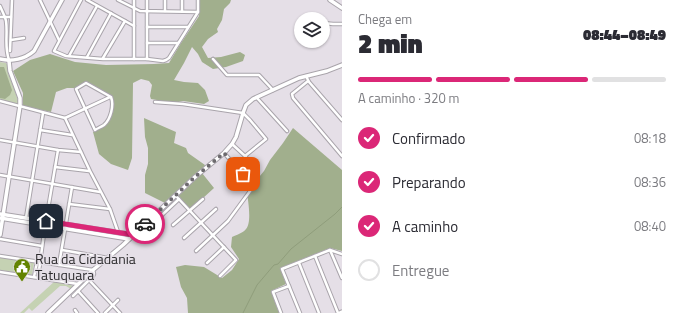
<!DOCTYPE html>
<html lang="pt">
<meta charset="utf-8">
<style>
body{margin:0;font-family:"Titillium Web",sans-serif;background:#f7f7f7;color:#2b2b33;height:100vh;display:flex;flex-direction:column;font-size:15px;white-space:nowrap}
*{box-sizing:border-box;margin:0}
p{font-size:13px;color:#7c7c81}
.icon{flex:none;width:22px;height:22px;fill:none;stroke:currentColor;stroke-width:2;stroke-linecap:round;stroke-linejoin:round}
.map{position:relative;flex:1;overflow:hidden}
.panel{display:flex;flex-direction:column;background:#fff;width:340px}
.panel>*{flex:none}
.tools{position:absolute;left:294px;top:12px;display:grid;gap:8px}
.tools a{display:grid;place-items:center;width:36px;height:36px;border-radius:50%;background:#fff;box-shadow:0 1px 3px #0004;font-size:20px}
.pin{position:absolute;display:grid;place-items:center;width:34px;height:34px;color:#fff;margin:-17px;border-radius:8px;box-shadow:0 2px 6px #0006}
.courier{position:absolute;display:grid;place-items:center;width:40px;height:40px;margin:-20px;border:3px solid #db2777;border-radius:50%;background:#fff;color:#222;box-shadow:0 1px 5px #0007}
.headline em{font-style:normal;font-weight:800}
.headline div{display:flex;flex-direction:column-reverse}
.headline{display:flex;align-items:center;justify-content:space-between;height:68px;padding:0 16px}
h1{font-size:26px;font-weight:800;line-height:30px}
.bar{display:grid;grid-template-columns:repeat(4,1fr);gap:6px 4px;align-content:center;height:48px;padding:0 16px}
.bar i{height:5px;border-radius:3px;background:#e1e1e2}
.bar .current{background:#db2777}
.bar p{grid-column:span 4}
ol{padding:0 16px;list-style:none}
li{display:flex;align-items:center;gap:12px;height:44px}
li p{margin-inline-start:auto}
li .icon{padding:4px;border-radius:50%;background:#db2777;color:#fff;stroke-width:4}
li:last-child{color:#7c7c81}
li i{width:22px;height:22px;border:2px solid #e1e1e2;border-radius:50%}
main{display:flex;flex:1;min-height:0}
.map>svg:first-child{display:block}
</style>
<main>
<div class="map">
<svg width="342" height="313" viewBox="0 0 342 313">
<rect width="100%" height="100%" fill="#e5dfe7"/>
<g fill="#c5d2b3">
<path d="M0 62 6 63 8 66V73L15 91 19 104 0 100Z"/>
<path d="M0 257 34 263 32 275 0 270Z"/>
<path d="M55 281 74 286 71 289 66 286H60L32 311 29 308 24 313H20Z"/>
</g>
<g fill="#a1af8d">
<path d="M200 0H231L230 3 224 9 222 20 217 29 218 32 208 39 202 47 208 58 221 57 240 52 245 55 243 61 226 67 213 69 202 62 198 54 192 47 184 63 174 80 184 82 198 83 205 90 209 101 204 104 183 101 174 103 151 99 150 96 152 85 149 81 141 79 133 83 132 158 128 170 111 164 99 154 93 132 106 125 113 111 112 96 86 81 75 88H67L56 92 51 112 23 106V93L13 71 30 60 50 54 75 62 106 65 154 64 169 63 181 43 199 16Z"/>
<path d="M0 67H4L12 90 10 95 5 99 0 98Z"/>
<path d="M144 118 176 132 174 143 186 148 188 153 205 165 202 173 214 188 190 210 176 195 165 203 145 193V175L148 164V148L145 137Z"/>
<path d="M293 128 342 170V251L330 248 280 268 286 284 271 291 279 313H188L187 298 181 287 176 267 185 265 204 267 222 278 232 270 239 259 231 247 232 237C236 235 243 233 246 229 252 222 248 201 247 192L264 171 270 160 283 143Z"/>
</g>
<g fill="none" stroke-linecap="round" stroke-linejoin="round">
<path stroke="#8f9d7b" stroke-width="1" d="M243 313 257 285 274 265 278 264 291 249 335 214 342 207"/>
<g stroke="#a9a4ab" stroke-width="4.5">
<g id="street">
<path d="M40 0 59 40"/>
<path d="M81 0 54 51 66 56 103 59H147L163 61 166 60 169 58 198 12V0"/>
<path d="M87 0 134 26"/>
<path d="M118 0 140 11 198 12"/>
<path d="M134 0V59"/>
<path d="M165 0V11"/>
<path d="M0 6C2 11 5 16 6 21 8 35 4 46 9 60"/>
<path d="M182 11V0"/>
<path d="M0 17H11"/>
<path d="M323 23 333 24H342"/>
<path d="M147 27H188"/>
<path d="M11 40 24 38"/>
<path d="M147 43H178"/>
<path d="M10 51 12 0"/>
<path d="M69 56 97 6"/>
<path d="M87 57 111 13"/>
<path d="M103 58 125 21"/>
<path d="M147 59V0"/>
<path d="M213 59 227 75H259L273 90"/>
<path d="M306 76 309 82 342 120"/>
<path d="M308 81 292 94 293 98 342 156"/>
<path d="M86 83 111 97C114 105 111 119 104 125 101 127 98 128 95 130L76 89Z"/>
<path d="M257 98 287 131"/>
<path d="M0 101 65 118 110 97"/>
<path d="M155 102 183 104 243 113 250 120 266 139 245 156"/>
<path d="M65 118 90 171 110 209 118 232"/>
<path d="M40 130 72 135"/>
<path d="M0 140 58 150 81 152"/>
<path d="M232 144 245 156 257 171"/>
<path d="M55 167 89 171"/>
<path d="M0 175 100 192"/>
<path d="M176 196 236 260 220 276"/>
<path d="M69 204 110 209"/>
<path d="M26 218 43 113"/>
<path d="M46 221 58 150"/>
<path d="M173 225 203 199"/>
<path d="M139 230 142 232 146 230 179 199"/>
<path d="M184 238 216 209"/>
<path d="M0 239 42 246"/>
<path d="M62 250 108 258"/>
<path d="M330 250 342 278"/>
<path d="M196 251 228 221 253 187 252 184 224 153"/>
<path d="M0 256 93 270 94 274 93 276 73 296"/>
<path d="M315 256 338 313"/>
<path d="M207 263 224 247"/>
<path d="M299 263 319 313"/>
<path d="M59 265 72 187"/>
<path d="M0 272 78 284"/>
<path d="M34 277 37 262"/>
<path d="M38 278 45 226"/>
<path d="M89 280 120 313"/>
<path d="M78 291 98 313"/>
<path d="M75 310 77 313"/>
<path d="M105 313 118 300"/>
<path d="M281 313 273 292 289 286"/>
<path d="M300 313 282 269 330 250 342 254"/>
</g>
</g>
<g stroke="#a9a4ab" stroke-width="5.5">
<g id="secondary">
<path d="M330 0 342 8"/>
<path d="M0 59C12 62 25 59 34 51L62 0"/>
<path d="M0 214 134 235"/>
<path d="M0 218 129 239"/>
<path d="M0 235 20 106V98L10 71 9 61"/>
<path d="M48 313 93 270 123 245 195 177 224 153 232 144 236 137 243 113 246 105 253 99 299 78 327 71 342 65"/>
<path d="M340 313 342 312"/>
</g>
</g>
<use href="#street" stroke="#fff" stroke-width="2.5"/>
<use href="#secondary" stroke="#fff" stroke-width="3.5"/>
</g>
<g fill="none" stroke-linecap="round" stroke-linejoin="round">
<path stroke="#6d6a6e" stroke-width="4" stroke-dasharray="0 7.2" d="M145 224 195 177 224 153 243 174"/>
<path stroke="#db2777" stroke-width="5" d="M46 221 134 235 145 224"/>
</g>
<defs>
<g id="civic-pin" transform="scale(0.9)"><path d="M0 17L-7.5 6A9.5 9.5 0 1 1 7.5 6Z" fill="#638400" stroke="#e5dfe7"/><path d="M-.6-6.5H3V-4.5H.6V-3L4-1V1h2V6H-6V1h2V-1L-.6-3ZM-1.2 2.5V6h2.4V2.5Z" fill="#fff"/></g>
</defs>
<g fill-rule="evenodd">
<use href="#civic-pin" x="22" y="267"/>
</g>
<g text-anchor="middle" stroke-width="3" stroke-linejoin="round" paint-order="stroke">
<g font-size="14" fill="#2c2b2d" stroke="#e5dfe7" text-anchor="start">
<text x="35" y="264">Rua da Cidadania<tspan x="35" dy="16">Tatuquara</tspan></text>
</g>
</g>
</svg>
<div class="tools">
<a><svg class="icon" aria-label="layers" viewBox="0 0 24 24"><path d="M12 4l9 5-9 5-9-5zM3 14l9 5 9-5"/></svg></a>
</div>
<div class="pin" style="left:243px;top:174px;background:#ea580c"><svg class="icon" aria-label="bag" viewBox="0 0 24 24"><path d="M5 8h14l-1 12H6zM9 8a3 3 0 0 1 6 0"/></svg></div>
<div class="pin" style="left:46px;top:221px;background:#1f2937"><svg class="icon" aria-label="home" viewBox="0 0 24 24"><path d="M3 11l9-7 9 7M6 9v11h12V9"/></svg></div>
<div class="courier" style="left:145px;top:224px"><svg class="icon" aria-label="car" viewBox="0 0 24 24"><path d="M5 17H2v-5l4-1 3-4h7l3 4 3 1v5h-3M9 17h6M6 11h13"/><circle cx="7" cy="17" r="2"/><circle cx="17" cy="17" r="2"/></svg></div>
</div>
<section class="panel">
<div class="headline"><div><h1>2 min</h1><p>Chega em</p></div><em>08:44–08:49</em></div>
<div class="bar"><i class="current"></i><i class="current"></i><i class="current"></i><i></i><p>A caminho · 320 m</p></div>
<ol>
<li><svg class="icon" aria-label="check" viewBox="0 0 24 24"><path d="M5 12l5 5 9-10"/></svg>Confirmado<p>08:18</p></li>
<li><svg class="icon" aria-label="check" viewBox="0 0 24 24"><path d="M5 12l5 5 9-10"/></svg>Preparando<p>08:36</p></li>
<li><svg class="icon" aria-label="check" viewBox="0 0 24 24"><path d="M5 12l5 5 9-10"/></svg>A caminho<p>08:40</p></li>
<li><i></i>Entregue</li>
</ol>
</section>
</main>
